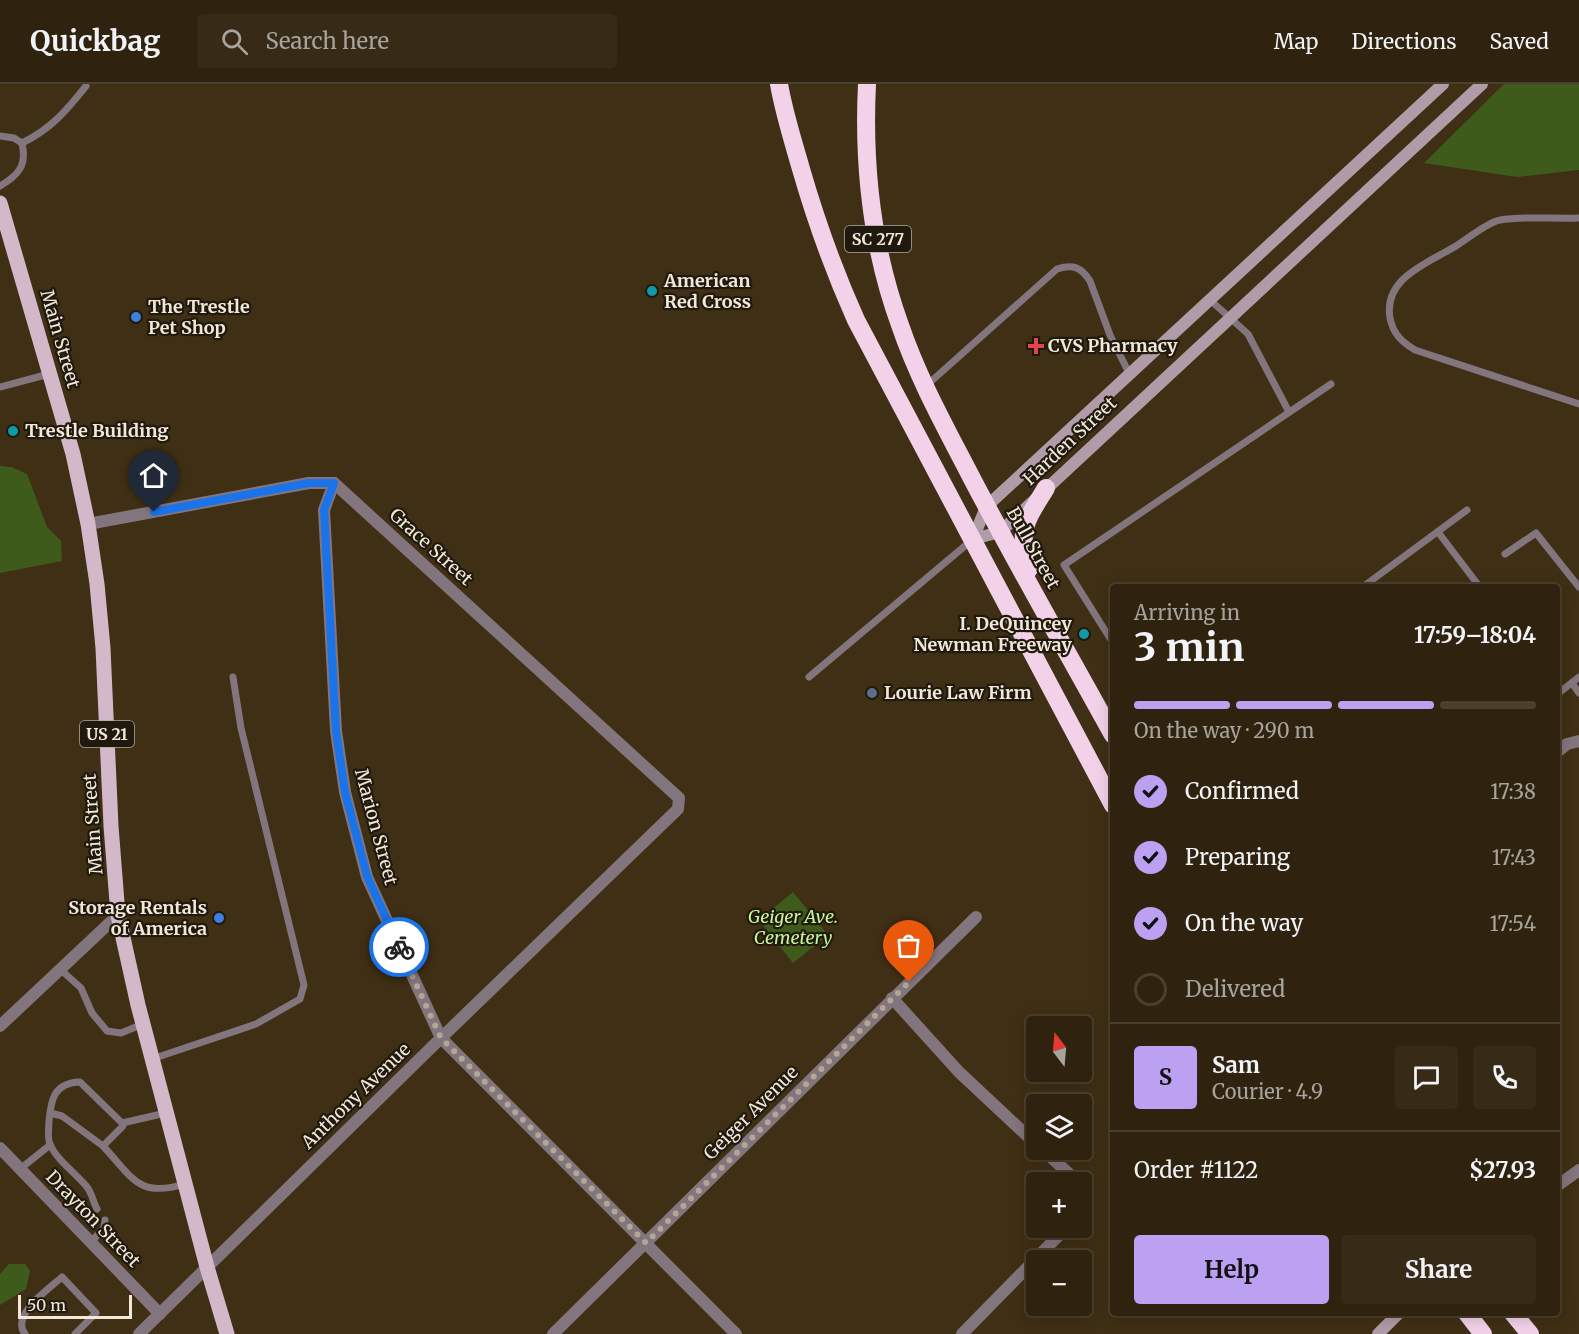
<!DOCTYPE html>
<meta charset="utf-8">
<style>
body{margin:0;font-family:Merriweather,serif;background:#372b18;color:#f1f3f6;height:100vh;display:flex;flex-direction:column;font-size:22px;white-space:nowrap}
*{box-sizing:border-box;margin:0}
p{font-size:20px;color:#a7a49e}
.icon{flex:none;width:33px;height:33px;fill:none;stroke:currentColor;stroke-width:2;stroke-linecap:round;stroke-linejoin:round}
.map{position:relative;flex:1;overflow:hidden}
.panel{position:absolute;left:1110px;top:500px;width:450px;height:732px;display:flex;flex-direction:column;background:#2f230f;border-radius:6px;box-shadow:0 3px 15px #0003,0 0 0 2px #4a402f}
.panel>*{flex:none}
.needle{width:39px;rotate:344deg}
.tools{position:absolute;left:1026px;top:932px;display:grid;gap:12px}
.tools a{display:grid;place-items:center;width:66px;height:66px;border-radius:6px;background:#2f230f;box-shadow:0 3px 15px #0003,0 0 0 2px #4a402f;font-size:30px}
.scale{position:absolute;left:18px;bottom:15px;width:114px;box-sizing:border-box;padding-left:6px;border:3px solid #f2e7d8;border-top:0;font-size:16px;line-height:21px;white-space:nowrap;color:#f2e7d8;-webkit-text-stroke:4px #20190d;paint-order:stroke}
.pin{position:absolute;display:grid;place-items:center;width:51px;height:51px;color:#fff;margin:-62px -26px;border-radius:50% 50% 50% 0;rotate:-45deg;box-shadow:0 0 6px #0007}
.pin .icon{rotate:45deg}
.courier{position:absolute;display:grid;place-items:center;width:60px;height:60px;margin:-30px;border:4px solid #1a73e8;border-radius:50%;background:#fff;color:#222;box-shadow:0 2px 8px #0007}
.head em{font-style:normal;font-weight:700}
.head div{display:flex;flex-direction:column-reverse}
.head{display:flex;align-items:center;justify-content:space-between;height:102px;padding:0 24px}
h1{font-size:39px;font-weight:700;line-height:45px}
.bar{display:grid;grid-template-columns:repeat(4,1fr);gap:9px 6px;align-content:center;height:72px;padding:0 24px}
.bar i{height:8px;border-radius:4px;background:#4a402f}
.bar .on{background:#bca0f2}
.bar p{grid-column:span 4}
.line{display:flex;align-items:center;gap:15px;padding:0 24px;border-top:2px solid #4a402f}
.line div{flex:1}
.round{display:grid;place-items:center;flex:none;width:63px;height:63px;border-radius:6px;background:#372b18}
ol{padding:0 24px;list-style:none}
li{display:flex;align-items:center;gap:18px;height:66px}
li p{margin-inline-start:auto}
li .icon{padding:6px;border-radius:50%;background:#bca0f2;color:#111;stroke-width:4}
li:last-child{color:#a7a49e}
li i{width:33px;height:33px;border:3px solid #4a402f;border-radius:50%}
.primary-button{display:flex;gap:12px;margin-top:auto;padding:12px 24px}
.primary-button a{flex:1;height:69px;border-radius:6px;background:#bca0f2;color:#111;font-size:24px;font-weight:700;line-height:69px;text-align:center}
.primary-button a+a{background:#372b18;color:#f1f3f6}
header{display:flex;align-items:center;gap:36px;box-sizing:border-box;height:84px;padding:0 30px;background:#2f230f;border-bottom:2px solid #4a402f}
header strong{font-size:28px}
nav{display:flex;gap:33px;margin-inline-start:auto;font-size:21px}
.search{width:420px;height:54px;background:#372b18;display:flex;align-items:center;gap:15px;box-sizing:border-box;padding:0 21px;border-radius:6px;color:#a7a49e;font-size:22px}
.map>svg:first-child{display:block}
</style>
<header>
<strong>Quickbag</strong>
<div class="search"><svg class="icon" aria-label="search" viewBox="0 0 24 24"><circle cx="10" cy="10" r="6"/><path d="M15 15l6 6"/></svg>Search here</div>
<nav><a>Map</a><a>Directions</a><a>Saved</a></nav>
</header>
<div class="map">
<svg width="1579" height="1250" viewBox="0 0 1579 1250">
<rect width="100%" height="100%" fill="#3f2f14"/>
<g fill="#3f5b1c">
<path d="M1504 0H1579V86L1517 93 1424 79Z"/>
<path d="M0 382 11 383 27 390 47 443 61 457 62 477 0 489Z"/>
<path d="M793 808 828 851 793 879 759 836Z"/>
<path d="M9 1180H25L30 1187 26 1205 0 1221V1190Z"/>
</g>
<g fill="none" stroke-linecap="round" stroke-linejoin="round">
<g stroke="#83757e" stroke-width="7">
<path d="M0 52 14 54 22 59"/>
<path d="M0 102C19 91 27 81 22 59 51 45 66 27 86 2"/>
<path d="M1579 134C1554 135 1524 132 1500 136 1488 138 1467 155 1456 162 1428 179 1383 194 1390 234 1393 250 1402 258 1415 266L1579 320"/>
<path d="M1210 216 1248 250 1289 328"/>
<path d="M927 301 1057 185C1073 180 1081 183 1090 197L1110 251 1130 291"/>
<path d="M0 303 49 290"/>
<path d="M1438 448 1479 502"/>
<path d="M1505 470 1536 449 1579 503"/>
<path d="M1364 502 1467 426"/>
<path d="M1113 559 1064 481 1331 300"/>
<path d="M809 593 972 456"/>
<path d="M1572 599 1579 609"/>
<path d="M1557 605 1560 608 1579 593"/>
<path d="M60 885 81 904 92 929 107 947 121 949 143 940"/>
<path d="M152 975 256 940 300 915 304 901 241 644 233 593"/>
<path d="M50 1029 62 1032 103 1062 123 1042 122 1039 80 998C54 999 51 1015 49 1037 49 1044 47 1054 50 1060 57 1077 76 1089 87 1103 92 1109 93 1118 97 1125"/>
<path d="M122 1039 166 1029"/>
<path d="M103 1062C133 1094 138 1114 185 1100"/>
<path d="M20 1085 50 1061"/>
<path d="M91 1158 104 1144 105 1136"/>
<path d="M25 1250C10 1231 49 1205 62 1193L96 1229 75 1250"/>
</g>
<g stroke="#83757e" stroke-width="12">
<path d="M334 399 324 426 336 647 345 708 367 793 441 954 736 1250"/>
<path d="M88 440 309 399H334L679 714 678 725 441 954 139 1250"/>
<path d="M1557 668 1567 660 1579 657"/>
<path d="M892 914 959 988 1036 1060"/>
<path d="M0 942 118 831"/>
<path d="M0 1064 160 1230"/>
<path d="M1042 1065 1078 1098"/>
<path d="M1557 1102 1579 1086"/>
<path d="M1082 1105 1087 1117 1082 1125"/>
<path d="M553 1250 976 833"/>
<path d="M962 1250 1067 1143"/>
</g>
<g stroke="#b09ba9" stroke-width="12">
<path d="M973 455 1000 448 1482 0"/>
<path d="M973 455 986 423 1443 0"/>
<path d="M1378 1250 1400 1228"/>
</g>
<path stroke="#d3b8ca" stroke-width="15" d="M0 119 73 370 88 440 97 500 103 564 111 742 118 831 138 921 207 1183 227 1250"/>
<g stroke="#f3d2e9" stroke-width="18">
<path d="M779 0C784 29 793 57 801 85 816 137 834 187 856 236L1113 721"/>
<path d="M867 0C863 81 872 164 900 241 917 291 942 337 967 385 1013 474 1064 562 1113 651"/>
<path d="M1029 485C1017 445 1026 437 1046 404"/>
<path d="M1466 1228 1483 1250"/>
<path d="M1512 1228 1530 1250"/>
</g>
</g>
<g fill="none" stroke-linecap="round" stroke-linejoin="round">
<path stroke="#b3a793" stroke-width="6" stroke-dasharray="0 10.8" d="M399 863 441 954 646 1159 909 898"/>
<path stroke="#1a73e8" stroke-width="8" d="M154 428 309 399H334L324 426 336 647 345 708 367 792 399 863"/>
</g>
<g fill="#0f9aa8" stroke="#20190d" stroke-width="2">
<circle cx="652" cy="207" r="6"/>
<circle cx="13" cy="347" r="6"/>
<circle cx="1084" cy="550" r="6"/>
</g>
<g fill="#3f7fe0" stroke="#20190d" stroke-width="2">
<circle cx="136" cy="233" r="6"/>
<circle cx="219" cy="834" r="6"/>
</g>
<path fill="#e0444e" stroke="#20190d" stroke-width="2" d="M1033 253h6v6h6v6h-6v6h-6v-6h-6v-6h6z"/>
<circle fill="#5c6f8a" stroke="#20190d" stroke-width="2" cx="872" cy="609" r="6"/>
<g text-anchor="middle" stroke-width="4.5" stroke-linejoin="round" paint-order="stroke">
<g fill="#20190d" stroke="#b3a99b" stroke-width="1.5">
<rect x="845" y="142" width="66" height="26" rx="4.5"/>
<rect x="80" y="637" width="54" height="26" rx="4.5"/>
</g>
<g font-size="16" font-weight="bold" fill="#f2e7d8">
<text x="878" y="161">SC 277</text>
<text x="107" y="656">US 21</text>
</g>
<g font-size="18" font-weight="bold" fill="#f2e7d8" stroke="#20190d" text-anchor="start">
<text x="664" y="203">American<tspan x="664" dy="21">Red Cross</tspan></text>
<text x="148" y="229">The Trestle<tspan x="148" dy="21">Pet Shop</tspan></text>
<text x="1048" y="268">CVS Pharmacy</text>
<text x="25" y="353">Trestle Building</text>
<text x="1072" y="546" text-anchor="end">I. DeQuincey<tspan x="1072" dy="21">Newman Freeway</tspan></text>
<text x="884" y="615">Lourie Law Firm</text>
<text x="207" y="830" text-anchor="end">Storage Rentals<tspan x="207" dy="21">of America</tspan></text>
</g>
<g font-size="18" fill="#f2e7d8" stroke="#20190d">
<text transform="translate(60 255) rotate(74)" y="6">Main Street</text>
<text transform="translate(1070 357) rotate(-43)" y="6">Harden Street</text>
<text transform="translate(431 463) rotate(42)" y="6">Grace Street</text>
<text transform="translate(1033 464) rotate(61)" y="6">Bull Street</text>
<text transform="translate(93 740) rotate(-94)" y="6">Main Street</text>
<text transform="translate(376 743) rotate(75)" y="6">Marion Street</text>
<text transform="translate(356 1012) rotate(-44)" y="6">Anthony Avenue</text>
<text transform="translate(751 1029) rotate(-45)" y="6">Geiger Avenue</text>
<text transform="translate(93 1135) rotate(46)" y="6">Drayton Street</text>
</g>
<g font-size="18" font-style="italic" fill="#c7f598" stroke="#20190d">
<text x="793" y="839">Geiger Ave.<tspan x="793" dy="21">Cemetery</tspan></text>
</g>
</g>
</svg>
<div class="tools">
<a><svg class="needle" viewBox="-14 -14 28 28"><path d="M0-13l5 13h-10z" fill="#e53935"/><path d="M0 13l5-13h-10z" fill="#a7a49e"/></svg></a>
<a><svg class="icon" aria-label="layers" viewBox="0 0 24 24"><path d="M12 4l9 5-9 5-9-5zM3 14l9 5 9-5"/></svg></a>
<a>+</a>
<a>−</a>
</div>
<div class="scale">50 m</div>
<div class="pin" style="left:909px;top:898px;background:#ea580c"><svg class="icon" aria-label="bag" viewBox="0 0 24 24"><path d="M5 8h14l-1 12H6zM9 8a3 3 0 0 1 6 0"/></svg></div>
<div class="pin" style="left:154px;top:428px;background:#1f2937"><svg class="icon" aria-label="home" viewBox="0 0 24 24"><path d="M3 11l9-7 9 7M6 9v11h12V9"/></svg></div>
<div class="courier" style="left:399px;top:863px"><svg class="icon" aria-label="bike" viewBox="0 0 24 24"><circle cx="6" cy="16" r="4"/><circle cx="18" cy="16" r="4"/><path d="M6 16l4-8h5l3 8M10 8l3 8H6M13 5h3"/></svg></div>
<section class="panel">
<div class="head"><div><h1>3 min</h1><p>Arriving in</p></div><em>17:59–18:04</em></div>
<div class="bar"><i class="on"></i><i class="on"></i><i class="on"></i><i></i><p>On the way · 290 m</p></div>
<ol>
<li><svg class="icon" aria-label="check" viewBox="0 0 24 24"><path d="M5 12l5 5 9-10"/></svg>Confirmed<p>17:38</p></li>
<li><svg class="icon" aria-label="check" viewBox="0 0 24 24"><path d="M5 12l5 5 9-10"/></svg>Preparing<p>17:43</p></li>
<li><svg class="icon" aria-label="check" viewBox="0 0 24 24"><path d="M5 12l5 5 9-10"/></svg>On the way<p>17:54</p></li>
<li><i></i>Delivered</li>
</ol>
<div class="line" style="height:108px"><b class="round" style="background:#bca0f2;color:#111">S</b><div><b>Sam</b><p>Courier · 4.9</p></div><a class="round"><svg class="icon" aria-label="chat" viewBox="0 0 24 24"><path d="M4 5h16v11H9l-5 4z"/></svg></a><a class="round"><svg class="icon" aria-label="phone" viewBox="0 0 24 24"><path d="M5 4h4l2 5-3 2q2 4 5 5l2-3 5 2v4C11 20 4 13 5 4z"/></svg></a></div>
<div class="line" style="height:78px"><div>Order #1122</div><b>$27.93</b></div>
<div class="primary-button"><a>Help</a><a>Share</a></div>
</section>
</div>
